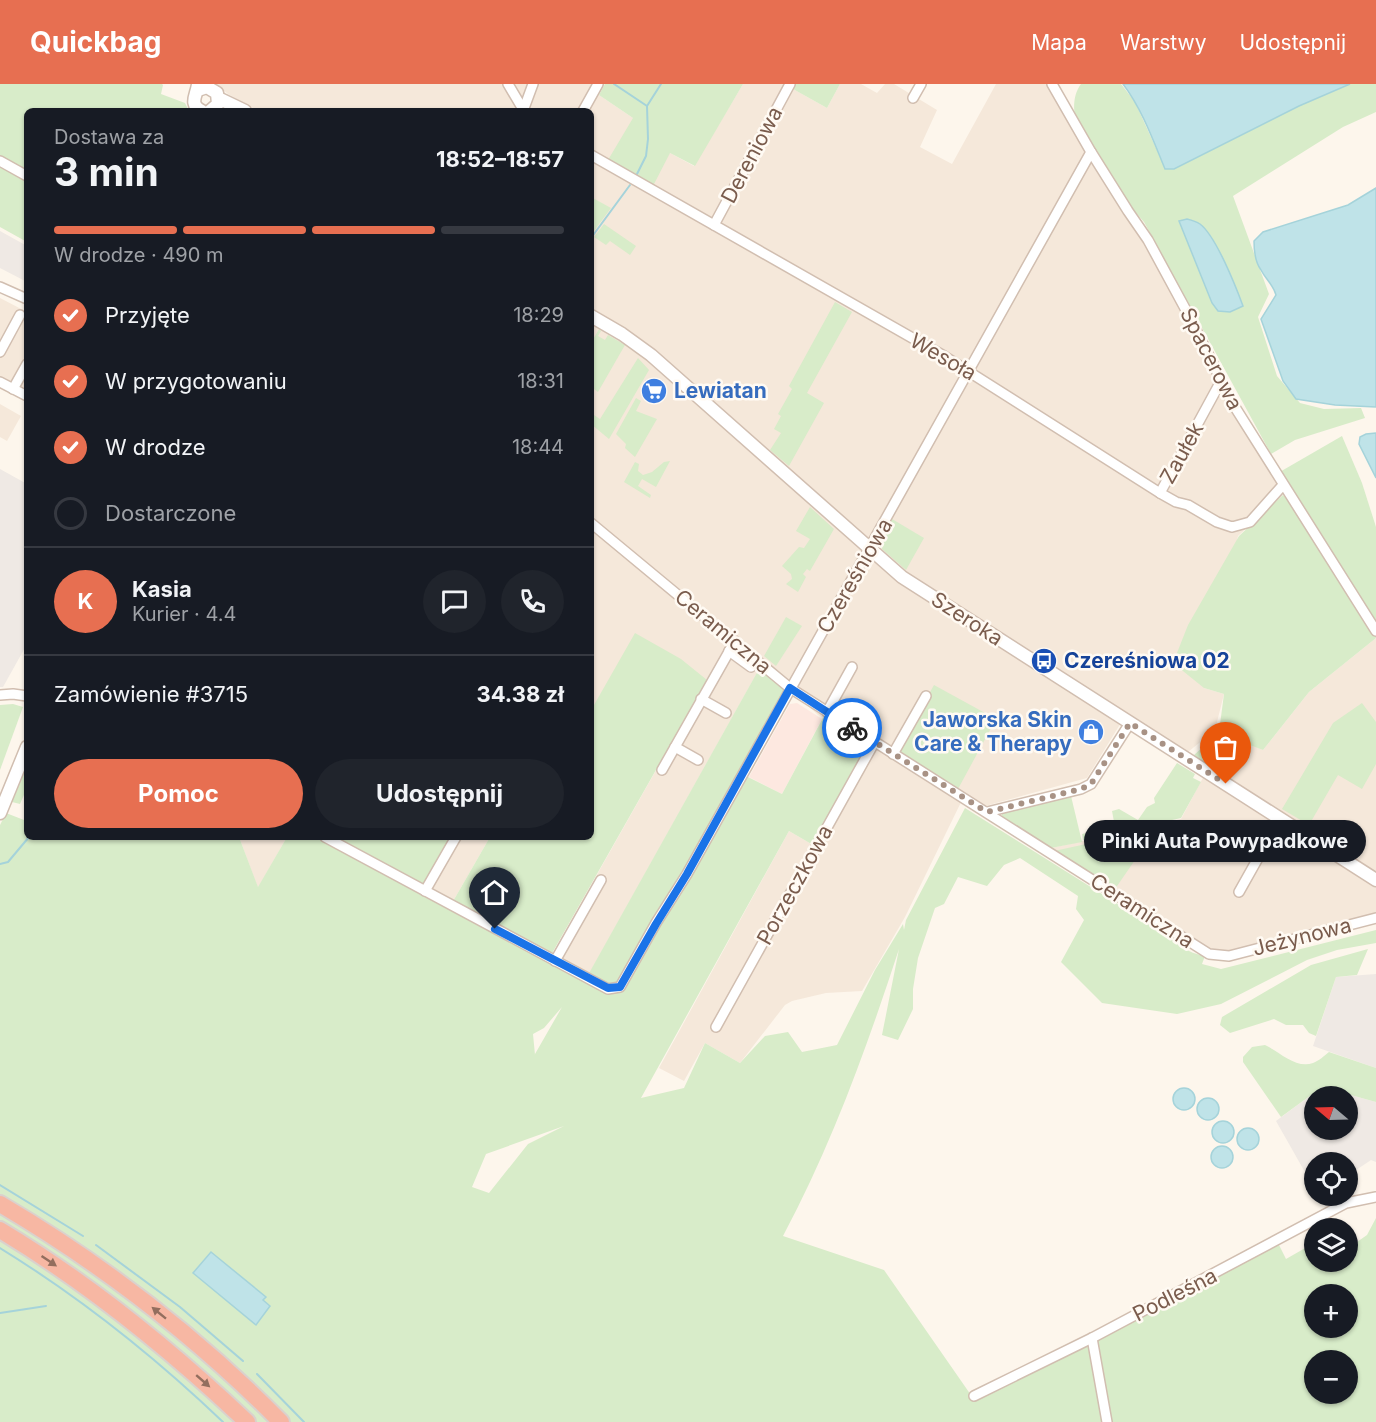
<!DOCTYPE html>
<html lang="pl">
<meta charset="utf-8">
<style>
body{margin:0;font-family:Inter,sans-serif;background:#20242c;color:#f1f3f6;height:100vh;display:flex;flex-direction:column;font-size:22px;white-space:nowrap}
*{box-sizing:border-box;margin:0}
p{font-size:20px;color:#9ea1a6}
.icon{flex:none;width:33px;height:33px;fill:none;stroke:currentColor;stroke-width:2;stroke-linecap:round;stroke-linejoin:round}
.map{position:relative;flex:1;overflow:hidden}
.side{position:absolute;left:24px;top:24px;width:570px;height:732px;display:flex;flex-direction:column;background:#171b24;border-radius:9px;box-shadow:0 2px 4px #0004}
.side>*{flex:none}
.needle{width:39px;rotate:289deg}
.controls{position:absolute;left:1304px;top:1002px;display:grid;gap:12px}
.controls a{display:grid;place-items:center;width:54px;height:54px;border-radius:50%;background:#171b24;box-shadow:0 2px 4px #0004;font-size:30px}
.pin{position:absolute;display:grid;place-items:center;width:51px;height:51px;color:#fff;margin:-62px -26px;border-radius:50% 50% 50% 0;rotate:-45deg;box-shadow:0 0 6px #0007}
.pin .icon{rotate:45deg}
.courier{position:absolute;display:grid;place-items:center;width:60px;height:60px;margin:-30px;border:4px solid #1a73e8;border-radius:50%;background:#fff;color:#222;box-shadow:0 2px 8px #0007}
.bubble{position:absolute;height:42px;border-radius:21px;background:#171b24;box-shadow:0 2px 4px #0004;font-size:20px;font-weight:700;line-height:42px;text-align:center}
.overview em{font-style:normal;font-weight:700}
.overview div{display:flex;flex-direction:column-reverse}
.overview{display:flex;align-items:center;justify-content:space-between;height:102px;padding:0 30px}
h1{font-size:39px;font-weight:700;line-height:45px}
.bar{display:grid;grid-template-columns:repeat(4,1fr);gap:9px 6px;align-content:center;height:72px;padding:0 30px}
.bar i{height:8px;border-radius:4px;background:#363941}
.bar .current{background:#e76f51}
.bar p{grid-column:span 4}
.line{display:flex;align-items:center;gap:15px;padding:0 30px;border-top:2px solid #363941}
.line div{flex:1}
.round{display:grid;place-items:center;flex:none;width:63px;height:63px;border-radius:32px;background:#20242c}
ol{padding:0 30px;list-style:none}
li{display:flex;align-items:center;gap:18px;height:66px}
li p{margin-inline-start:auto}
li .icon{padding:6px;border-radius:50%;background:#e76f51;color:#fff;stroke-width:4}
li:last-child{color:#9ea1a6}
li i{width:33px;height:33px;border:3px solid #363941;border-radius:50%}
.action{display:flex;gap:12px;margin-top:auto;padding:12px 30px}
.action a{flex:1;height:69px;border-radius:36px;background:#e76f51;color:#fff;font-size:24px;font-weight:700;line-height:69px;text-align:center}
.action a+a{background:#20242c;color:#f1f3f6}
header{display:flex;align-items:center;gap:36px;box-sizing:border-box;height:84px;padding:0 30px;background:#e76f51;color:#fff}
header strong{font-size:28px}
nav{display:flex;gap:33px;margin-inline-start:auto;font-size:21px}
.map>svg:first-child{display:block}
</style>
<header>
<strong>Quickbag</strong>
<nav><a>Mapa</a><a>Warstwy</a><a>Udostępnij</a></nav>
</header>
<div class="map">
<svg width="1376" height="1338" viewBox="0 0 1376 1338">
<rect width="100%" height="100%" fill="#fdf6ec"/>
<g fill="#f5e8da">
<path d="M216 0H605L599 11 633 34 670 69 694 82 743 0H784L827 24 840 0H861L877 9 885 0H894L937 26 920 63 952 80 996 0H1046L1139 147 1159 174 1283 411 1238 452 1204 604 1224 610 1215 646 1188 668 1127 629 1087 694 985 722 965 710 905 833 862 907 826 909 792 917 785 921 740 979 705 959 684 997 659 984 789 747 813 761 869 662 817 630 762 580 588 892 551 872 707 596 594 621 591 619V27H258L228 10Z"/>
<path d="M0 214 27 228V312L0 298Z"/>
<path d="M0 320 21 332 7 357 0 353Z"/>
<path d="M1376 554V835L1226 872 1209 870 1047 765 1181 735 1206 688 1226 700 1250 660 1263 666 1309 608Z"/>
<path d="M239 753H287L258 804Z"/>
<path d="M452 753H490L452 819 424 804Z"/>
</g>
<path fill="#fde8e0" d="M797 619 822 635 782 710 749 693 790 620Z"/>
<g fill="#efe9e4" fill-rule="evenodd">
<path d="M0 147 27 162V198L0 184Z"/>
<path d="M0 385 27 400V560L3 603H0Z"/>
<path d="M1376 890V984L1313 962 1336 893Z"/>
<path d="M1322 1003 1376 1018V1078L1371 1076 1347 1092V1078H1314V1104L1276 1037ZM1314 1012H1347V1046H1314Z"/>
</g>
<g fill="#d8ecc9" fill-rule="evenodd">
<path d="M0 0H162L163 1 161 10 185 19 189 27H27V86L0 72Z"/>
<path d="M605 0H743L695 82 670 69 653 102 608 76 633 34 599 11Z"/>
<path d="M784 0H840L827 24Z"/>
<path d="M1081 0H1121L1135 18 1165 84 1174 85 1299 22 1350 0H1376V28L1343 43 1233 112 1269 210 1258 233 1277 292 1300 319 1324 325 1361 324 1365 334 1295 356 1271 370 1144 138 1124 115 1075 33C1073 22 1074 9 1081 0Z"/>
<path d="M0 83 27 97V158L0 143Z"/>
<path d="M591 113 611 124 591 151Z"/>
<path d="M604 140 636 162 630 171 610 157 606 161 594 153Z"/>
<path d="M835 218 852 228 807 309 824 319 789 382 770 366 781 349 774 345 781 332 778 330 792 305 789 302Z"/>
<path d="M599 245 601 247 598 252 605 256 608 251 625 261 598 308 594 305 591 306V259Z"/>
<path d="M638 274 649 286 609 355 591 340V329L600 335Z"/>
<path d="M636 314 641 317 636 327 657 335 635 373 625 364 626 360 616 350Z"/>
<path d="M1342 352 1362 399 1376 443V538L1367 528 1278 389Z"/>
<path d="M670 377 656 403 642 395 638 402 651 411 650 414 624 398 635 378 639 380 638 387 643 391 652 388 664 378Z"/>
<path d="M1283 411 1293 421 1376 551V554L1309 608 1263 666 1250 661 1229 695 1193 672 1219 648 1224 610 1204 604 1173 579 1188 541 1239 452Z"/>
<path d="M810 423 834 445 810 487 807 485 803 490 806 493 798 508 786 500 792 495 791 490 782 482 799 463 804 464 810 455 796 447Z"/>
<path d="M892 435 924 454 906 486 882 465 883 451Z"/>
<path d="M786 533 802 542 776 582 764 572Z"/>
<path d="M635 549 681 575 707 596 551 871 588 891 759 585 786 607 740 689 782 710 825 630 869 662 813 761 789 747 641 1014 684 1004 705 959 740 979 765 952 788 948 802 968 837 961 875 886 903 840 904 846 906 836 965 724 1164 849C1177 860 1187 869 1205 872L1202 880 1221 885 1376 846V859L1337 866 1307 876 1221 920 1177 930 1102 919 1061 878 1084 836 1076 825 1078 812 1020 774 1004 781 987 802 958 793 944 820 935 824 918 874 913 905V925L898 956 882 951 899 865C867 963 832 1060 783 1152L884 1186 973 1314 1278 1159 1286 1175 1314 1159V1178H1347V1165L1367 1151 1376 1134V1338H0V741L6 729 24 736 27 734V753H239L258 803 287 753H452L424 804 452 819 490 753H591V619L594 621ZM562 923 535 970V971L533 950 544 944ZM564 1042 528 1060 489 1109 472 1103 486 1070ZM1314 1210H1347V1244H1314ZM1314 1276H1347V1310H1314Z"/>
<path d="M934 601 996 635 958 705 897 667Z"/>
<path d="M1362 619 1376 638V680L1362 705 1338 691 1309 741 1282 725 1333 639Z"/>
<path d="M13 620 23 623 0 686V621Z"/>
<path d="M1177 679 1195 690 1193 694 1201 698 1181 734 1083 756 1082 750 1115 743 1112 727 1119 725 1138 736 1147 723 1155 719 1154 714Z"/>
<path d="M27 681V704L20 720 12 718Z"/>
<path d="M1071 712 1082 758 1051 764 1002 735V730Z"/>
<path d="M1123 752 1128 770 1135 776 1115 805 1054 767Z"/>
<path d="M1368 865 1357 891 1336 893 1316 952 1309 949 1303 941H1286L1274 935 1230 949 1220 941 1222 933 1311 881Z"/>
<path d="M1265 961C1280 968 1296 985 1313 979 1319 977 1325 971 1329 968L1376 984V1018L1322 1003 1281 1033 1243 978V973L1252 963Z"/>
</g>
<g fill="#bfe3e8" stroke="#a5d3da" stroke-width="1.5">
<path d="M1123 0H1350L1299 22 1174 85H1165C1153 56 1142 25 1123 0Z"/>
<path d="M1376 104V323L1335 321 1296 315 1283 297 1261 235 1276 211C1273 200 1266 196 1261 186 1255 178 1254 167 1254 157L1263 148 1348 121Z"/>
<path d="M1187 135C1191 136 1197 138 1200 140 1216 152 1236 203 1243 222L1230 228 1218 227 1212 219 1179 137Z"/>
<path d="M1376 349V394L1359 360 1360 353 1366 350Z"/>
<circle cx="1184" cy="1015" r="11"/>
<circle cx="1208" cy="1025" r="11"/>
<circle cx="1223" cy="1048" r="11"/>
<circle cx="1248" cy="1055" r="11"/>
<circle cx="1222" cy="1073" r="11"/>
<path d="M211 1168 266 1213 263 1216 270 1222 256 1241 193 1189Z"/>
</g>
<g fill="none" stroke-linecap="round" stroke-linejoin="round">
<g stroke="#a5d3da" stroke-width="2">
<path d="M614 0 647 22"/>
<path d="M637 90 646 72 648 55 647 22 661 0"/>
<path d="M591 154 630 101"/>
<path d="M0 780 8 778 29 753"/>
<path d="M0 1101 83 1152"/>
<path d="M96 1161 180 1223 243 1277"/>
<path d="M0 1164C81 1214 155 1273 223 1338"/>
<path d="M0 1229 46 1222"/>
<path d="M257 1290 304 1338"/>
</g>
<g stroke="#d1beb0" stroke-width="12">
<g id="minor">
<path d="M508 0 524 27"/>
<path d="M1052 0 1091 68 1128 127 1148 156 1187 228 1233 320 1376 547"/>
<path d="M913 14 921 0"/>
<path d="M523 27 533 0"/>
<path d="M583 27 598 0"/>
<path d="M591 71 944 272 1160 409 1176 418 1188 421 1217 438 1232 443 1250 438 1283 401"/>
<path d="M0 77 27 92"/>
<path d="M714 141 790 0"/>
<path d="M0 203 27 215"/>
<path d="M0 268 20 231"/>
<path d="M0 298 27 312"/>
<path d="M13 305 27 280"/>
<path d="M1160 409 1221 297"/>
<path d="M591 439 790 604 1209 870 1229 872 1376 834"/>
<path d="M729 567 751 583"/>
<path d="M0 611 13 610 27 612"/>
<path d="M701 615 726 629"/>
<path d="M827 628 852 583"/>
<path d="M675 663 698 676"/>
<path d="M893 670 926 612"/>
<path d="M662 686 735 557"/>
<path d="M987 728 1081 705 1091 700 1130 639"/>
<path d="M325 753 608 905 620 903 656 839 687 790 1091 68"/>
<path d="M425 807 456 753"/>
<path d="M1239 808 1280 735"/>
<path d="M555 877 601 796"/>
<path d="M716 943 874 659"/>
<path d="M1092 1254 1107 1338"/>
<path d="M974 1312 1092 1254 1346 1119 1376 1113"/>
</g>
</g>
<g stroke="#d1beb0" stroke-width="15">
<g id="tertiary">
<path d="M198 0C197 11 188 20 202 27"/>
<path d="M198 6 207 3 217 9 218 20 210 27"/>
<path d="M218 14 245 27"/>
<path d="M591 232 622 250 651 271 902 493 1376 796"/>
<path d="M0 729 27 663"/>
</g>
</g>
<g stroke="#dad1cd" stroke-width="20">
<g id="motorway">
<path d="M0 1120C102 1180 197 1253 281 1338"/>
<path d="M0 1146C90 1200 171 1266 247 1338"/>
</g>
</g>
<use href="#minor" stroke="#fff" stroke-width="9"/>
<use href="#tertiary" stroke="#fff" stroke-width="12"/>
<use href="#motorway" stroke="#f7b7a3" stroke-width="16"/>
</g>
<defs><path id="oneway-solid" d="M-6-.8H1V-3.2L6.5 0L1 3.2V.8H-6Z" transform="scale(1.5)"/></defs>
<g fill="#936e5e">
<use href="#oneway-solid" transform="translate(49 1177) rotate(34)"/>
<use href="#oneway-solid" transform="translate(159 1229) rotate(-141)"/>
<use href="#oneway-solid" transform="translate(203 1297) rotate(41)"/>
</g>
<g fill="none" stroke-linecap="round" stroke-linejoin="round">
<path stroke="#a89285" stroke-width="6" stroke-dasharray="0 10.8" d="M852 644 987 728 1081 705 1091 700 1130 639 1226 700"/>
<path stroke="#1a73e8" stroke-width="8" d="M495 845 608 904 620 903 656 840 687 790 790 604 852 644"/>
</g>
<defs>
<g id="supermarket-disc" transform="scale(1.35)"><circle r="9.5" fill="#3f7fe0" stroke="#fffaf3"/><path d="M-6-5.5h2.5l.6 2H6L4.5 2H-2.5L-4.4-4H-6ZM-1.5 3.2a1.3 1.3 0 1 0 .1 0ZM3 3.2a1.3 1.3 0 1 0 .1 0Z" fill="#fff"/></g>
<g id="bus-disc" transform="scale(1.35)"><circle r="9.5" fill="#1a4fb4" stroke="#fffaf3"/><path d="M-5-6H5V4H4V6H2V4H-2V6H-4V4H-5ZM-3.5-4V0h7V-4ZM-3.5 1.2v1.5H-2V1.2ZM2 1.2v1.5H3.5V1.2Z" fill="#fff"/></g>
<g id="shop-disc" transform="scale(1.35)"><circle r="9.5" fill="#3f7fe0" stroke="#fffaf3"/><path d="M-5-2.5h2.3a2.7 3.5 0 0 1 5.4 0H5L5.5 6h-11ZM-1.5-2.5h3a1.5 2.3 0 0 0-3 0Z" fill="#fff"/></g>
</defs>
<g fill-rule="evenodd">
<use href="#supermarket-disc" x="654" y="307"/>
<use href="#bus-disc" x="1044" y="577"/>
<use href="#shop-disc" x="1091" y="648"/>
</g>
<g text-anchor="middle" stroke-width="5" stroke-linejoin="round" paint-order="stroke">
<g font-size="21" fill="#7a5c4d" stroke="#fffaf3">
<text transform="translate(752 71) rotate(-62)" y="7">Dereniowa</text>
<text transform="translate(943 273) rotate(30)" y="7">Wesoła</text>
<text transform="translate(1211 275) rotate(63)" y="7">Spacerowa</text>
<text transform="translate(1182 369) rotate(-61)" y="7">Zaułek</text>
<text transform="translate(855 492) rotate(-60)" y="7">Czereśniowa</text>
<text transform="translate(967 535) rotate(33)" y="7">Szeroka</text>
<text transform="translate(723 548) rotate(40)" y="7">Ceramiczna</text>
<text transform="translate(795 801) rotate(-61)" y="7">Porzeczkowa</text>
<text transform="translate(1142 827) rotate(33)" y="7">Ceramiczna</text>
<text transform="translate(1302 853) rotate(-14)" y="7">Jeżynowa</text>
<text transform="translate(1175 1211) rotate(-27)" y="7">Podleśna</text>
</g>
<g font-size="21" font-weight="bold" fill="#366cbe" stroke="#fffaf3" text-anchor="start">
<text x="674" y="314">Lewiatan</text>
<text x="1072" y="643" text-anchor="end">Jaworska Skin<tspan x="1072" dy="24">Care &amp; Therapy</tspan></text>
</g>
<g font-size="21" font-weight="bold" fill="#164399" stroke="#fffaf3" text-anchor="start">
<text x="1064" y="584">Czereśniowa 02</text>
</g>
</g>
</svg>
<div class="controls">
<a><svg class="needle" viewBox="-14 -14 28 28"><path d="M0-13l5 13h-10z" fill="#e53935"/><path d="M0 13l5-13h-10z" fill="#9ea1a6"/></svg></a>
<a><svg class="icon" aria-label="locate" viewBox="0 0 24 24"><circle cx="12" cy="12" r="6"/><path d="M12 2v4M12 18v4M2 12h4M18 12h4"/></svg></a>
<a><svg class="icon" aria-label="layers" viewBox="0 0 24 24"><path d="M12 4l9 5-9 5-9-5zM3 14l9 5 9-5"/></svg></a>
<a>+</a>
<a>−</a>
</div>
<div class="pin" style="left:1226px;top:700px;background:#ea580c"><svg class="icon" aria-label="bag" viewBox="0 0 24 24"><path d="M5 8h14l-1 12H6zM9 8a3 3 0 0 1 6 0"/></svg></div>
<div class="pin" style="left:495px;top:845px;background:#1f2937"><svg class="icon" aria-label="home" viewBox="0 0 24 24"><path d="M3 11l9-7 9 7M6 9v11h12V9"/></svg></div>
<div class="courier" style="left:852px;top:644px"><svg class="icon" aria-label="bike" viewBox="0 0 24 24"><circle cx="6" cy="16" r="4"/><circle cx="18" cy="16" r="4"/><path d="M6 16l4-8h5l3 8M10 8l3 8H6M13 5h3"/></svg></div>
<div class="bubble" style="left:1084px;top:736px;width:282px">Pinki Auta Powypadkowe</div>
<section class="side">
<div class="overview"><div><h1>3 min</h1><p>Dostawa za</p></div><em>18:52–18:57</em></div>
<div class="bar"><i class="current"></i><i class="current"></i><i class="current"></i><i></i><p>W drodze · 490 m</p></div>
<ol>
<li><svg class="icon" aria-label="check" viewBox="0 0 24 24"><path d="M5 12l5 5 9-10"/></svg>Przyjęte<p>18:29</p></li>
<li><svg class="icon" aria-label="check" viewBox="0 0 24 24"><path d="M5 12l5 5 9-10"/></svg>W przygotowaniu<p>18:31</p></li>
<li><svg class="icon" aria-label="check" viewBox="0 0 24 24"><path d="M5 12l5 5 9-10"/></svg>W drodze<p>18:44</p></li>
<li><i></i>Dostarczone</li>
</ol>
<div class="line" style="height:108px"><b class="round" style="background:#e76f51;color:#fff">K</b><div><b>Kasia</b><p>Kurier · 4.4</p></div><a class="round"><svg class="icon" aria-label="chat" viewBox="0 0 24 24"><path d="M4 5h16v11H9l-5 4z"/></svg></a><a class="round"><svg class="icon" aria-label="phone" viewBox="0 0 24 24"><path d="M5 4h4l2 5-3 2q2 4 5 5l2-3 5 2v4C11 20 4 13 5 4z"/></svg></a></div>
<div class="line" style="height:78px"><div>Zamówienie #3715</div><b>34.38 zł</b></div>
<div class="action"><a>Pomoc</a><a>Udostępnij</a></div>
</section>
</div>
